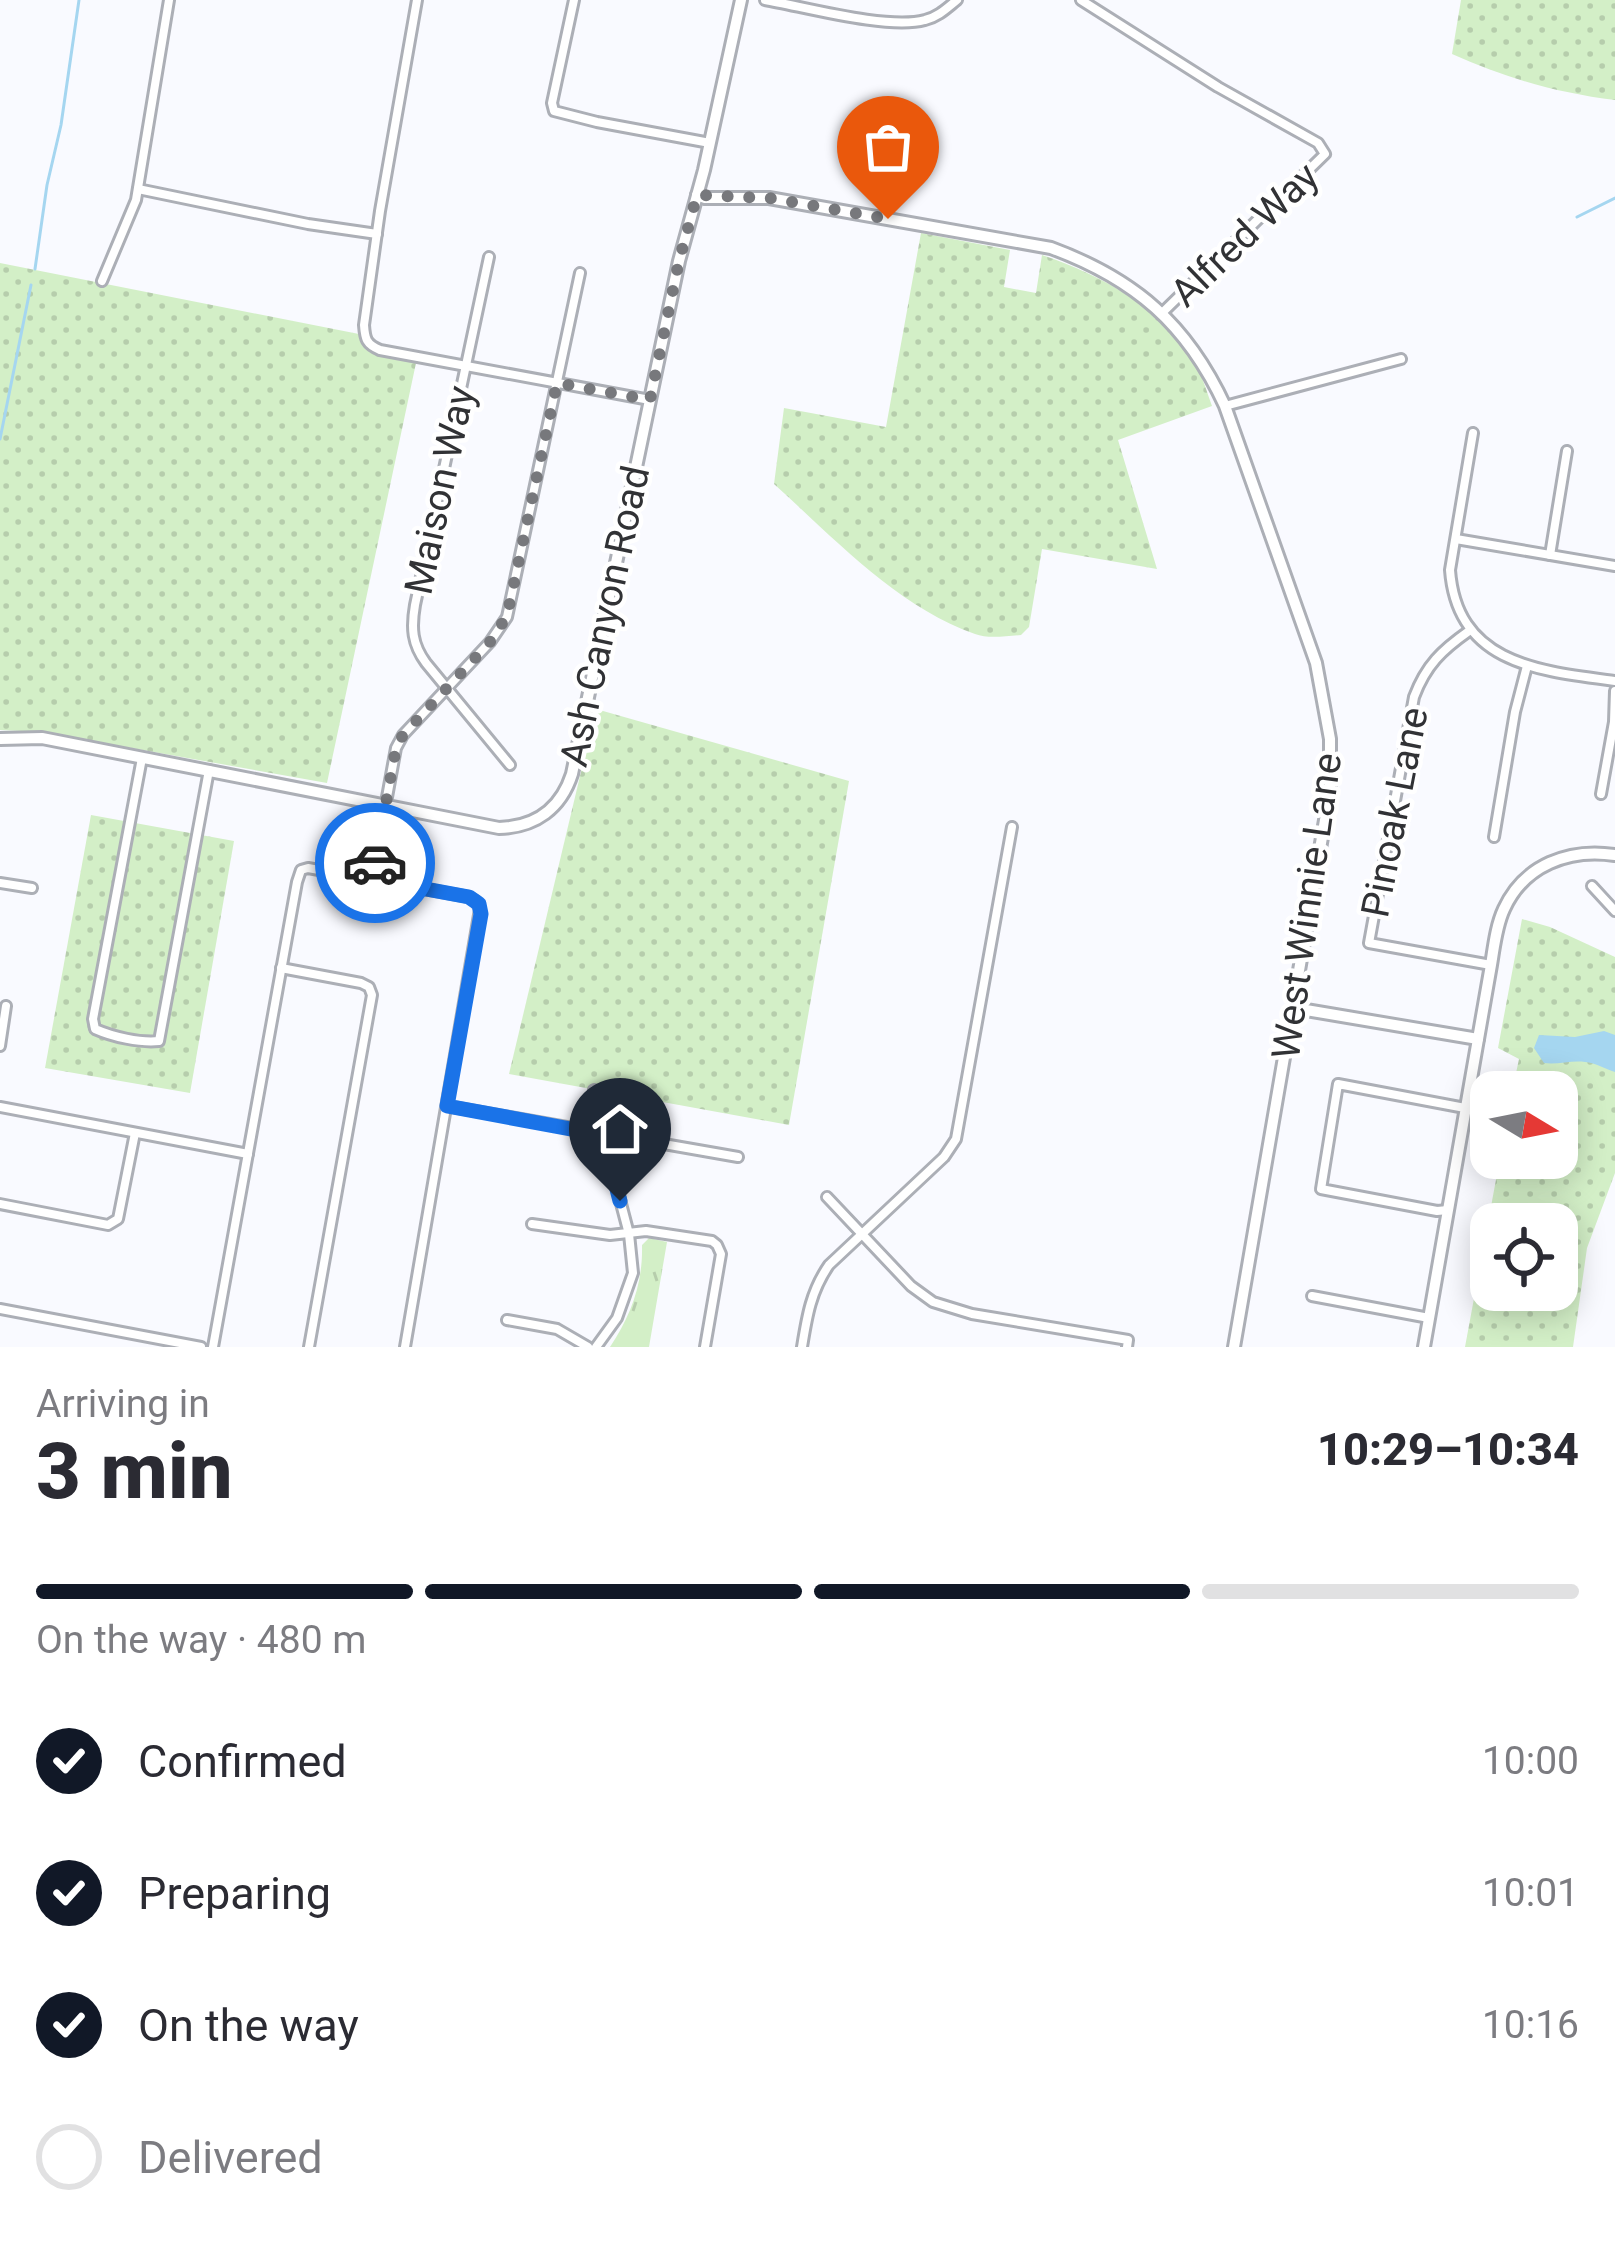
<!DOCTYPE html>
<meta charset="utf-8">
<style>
body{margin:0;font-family:Roboto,sans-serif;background:#f7f7f7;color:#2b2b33;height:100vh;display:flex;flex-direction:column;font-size:45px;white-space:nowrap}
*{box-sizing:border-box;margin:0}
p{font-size:39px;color:#7c7c81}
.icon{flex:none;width:66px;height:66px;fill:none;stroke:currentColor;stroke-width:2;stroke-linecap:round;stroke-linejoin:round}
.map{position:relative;height:1347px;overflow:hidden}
.details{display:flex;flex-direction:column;background:#fff;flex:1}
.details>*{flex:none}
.needle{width:78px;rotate:100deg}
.tools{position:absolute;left:1470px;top:1071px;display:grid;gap:24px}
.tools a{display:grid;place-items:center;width:108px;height:108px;border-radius:24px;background:#fff;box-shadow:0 6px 30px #0003;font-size:60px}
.pin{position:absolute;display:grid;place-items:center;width:102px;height:102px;color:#fff;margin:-123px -51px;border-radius:50% 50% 50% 0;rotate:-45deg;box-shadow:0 0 12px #0007}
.pin .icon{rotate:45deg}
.courier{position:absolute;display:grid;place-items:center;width:120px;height:120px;margin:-60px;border:9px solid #1a73e8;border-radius:50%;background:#fff;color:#222;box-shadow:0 3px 15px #0007}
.summary em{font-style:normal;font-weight:800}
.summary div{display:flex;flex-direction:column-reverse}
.summary{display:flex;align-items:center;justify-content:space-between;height:204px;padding:0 36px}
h1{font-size:78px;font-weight:800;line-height:90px}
.bar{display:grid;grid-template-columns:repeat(4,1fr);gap:18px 12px;align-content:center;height:144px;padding:0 36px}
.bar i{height:15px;border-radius:9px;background:#e1e1e2}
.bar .on{background:#111827}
.bar p{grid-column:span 4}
ol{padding:0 36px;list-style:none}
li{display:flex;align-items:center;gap:36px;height:132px}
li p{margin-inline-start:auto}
li .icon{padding:12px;border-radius:50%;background:#111827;color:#fff;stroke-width:4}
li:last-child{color:#7c7c81}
li i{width:66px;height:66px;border:6px solid #e1e1e2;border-radius:50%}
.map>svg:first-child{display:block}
</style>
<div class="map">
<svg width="1615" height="1347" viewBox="0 0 1615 1347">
<defs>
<pattern id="grass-dots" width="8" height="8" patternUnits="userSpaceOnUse" patternTransform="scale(3)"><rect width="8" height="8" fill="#d3efc7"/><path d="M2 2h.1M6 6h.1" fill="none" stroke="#b6cdac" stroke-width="1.8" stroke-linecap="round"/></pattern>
<pattern id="park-tufts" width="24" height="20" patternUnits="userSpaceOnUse" patternTransform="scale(3)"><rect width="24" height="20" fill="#d3efc7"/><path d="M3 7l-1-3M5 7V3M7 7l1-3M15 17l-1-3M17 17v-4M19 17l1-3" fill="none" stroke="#b6cdac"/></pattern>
</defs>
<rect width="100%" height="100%" fill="#f9faff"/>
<g fill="url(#grass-dots)" fill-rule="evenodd">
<path d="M1461 0H1615V100C1557 93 1506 78 1452 54Z"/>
<path d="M921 233 1010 250 1004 287 1036 293 1042 255C1104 276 1167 310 1199 371 1204 382 1208 395 1212 406L1118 440 1157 569 1042 549 1029 627 1021 635C1006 636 988 639 975 634 896 606 834 538 774 484L784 408 886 427Z"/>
<path d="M0 263 364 335 370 346 416 363 327 783 42 732 0 730Z"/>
<path d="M596 709 849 781 789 1125 509 1074Z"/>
<path d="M91 815 234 841 190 1093 45 1068Z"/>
<path d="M1522 919 1550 927 1615 957V1173L1587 1248 1573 1347H1465L1500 1158H1557V1092H1512L1519 1059 1498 1048ZM1491 1224H1557V1290H1491Z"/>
</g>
<path fill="url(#park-tufts)" d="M649 1238 667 1242 649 1347H610C631 1315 643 1284 642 1245Z"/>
<path fill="#a5d6f0" d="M1604 1031 1615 1035V1072C1605 1069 1596 1063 1585 1062 1571 1060 1558 1065 1544 1063L1534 1048 1539 1035 1575 1037Z"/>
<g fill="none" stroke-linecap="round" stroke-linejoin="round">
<g stroke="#a5d6f0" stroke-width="3">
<path d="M1577 217 1615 198"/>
<path d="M35 269 47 185 61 125 79 0"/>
<path d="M0 439 31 285"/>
</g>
<g stroke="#acafb6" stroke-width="14">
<g id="street">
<path d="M417 0 380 211 364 325C365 339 366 344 380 350L650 400"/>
<path d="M574 0 552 103 554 111 597 122 710 143"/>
<path d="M765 0C805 7 888 30 925 20 938 17 947 8 957 0"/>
<path d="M1081 0 1218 87 1318 143 1325 154 1162 313"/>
<path d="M138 189 308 224 377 234"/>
<path d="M489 257 415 605C411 628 412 644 426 663L510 765"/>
<path d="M102 281 136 200 169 0"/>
<path d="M1225 406 1401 359"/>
<path d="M1473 433 1450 570C1457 664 1539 671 1615 681"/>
<path d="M1456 539 1615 566"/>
<path d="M1550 555 1567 451"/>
<path d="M1469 631C1442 650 1426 665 1414 697L1369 943 1491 965"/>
<path d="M142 758 93 1019 95 1029C113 1037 140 1043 159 1041L209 770"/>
<path d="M1601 794 1614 722 1615 691"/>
<path d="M1494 837 1515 712 1527 666"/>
<path d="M372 879 396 748 403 735 490 642 507 617 580 273"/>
<path d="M0 883 32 888"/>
<path d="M1592 886 1615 911"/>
<path d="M281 968 361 983 369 987 372 995 309 1347"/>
<path d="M0 1046 6 1006"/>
<path d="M594 1090 603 1135 629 1234 633 1273 617 1318 596 1347"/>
<path d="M447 1106 738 1157"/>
<path d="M0 1107 248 1154"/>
<path d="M827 1197 911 1286 933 1302 972 1314 1128 1340 1127 1347"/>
<path d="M0 1204 108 1225 118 1219 135 1133"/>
<path d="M1448 1210 1437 1211 1321 1189 1338 1084 1465 1108"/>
<path d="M532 1224 610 1235 646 1231 712 1241 717 1245 721 1254 705 1347"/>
<path d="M1312 1296 1429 1318"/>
<path d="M0 1309 201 1347"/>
<path d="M507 1320 557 1329 588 1347"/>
<path d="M213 1347 297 882 301 870 308 868 469 897 476 901 480 909 405 1347"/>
<path d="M802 1347C807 1316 811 1291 829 1265L944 1157 956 1139 1012 827"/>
</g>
</g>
<g stroke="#acafb6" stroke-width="16">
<g id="secondary">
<path d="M697 195 705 198H769L1051 248C1135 279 1187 324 1225 406L1316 663 1330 739V791L1234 1347"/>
<path d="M0 739 42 738 499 828C536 827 561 808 572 774L679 261 704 170 741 0"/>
<path d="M1294 1008 1478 1039"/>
<path d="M1424 1347 1491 965C1494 947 1496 926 1504 909 1524 865 1569 848 1615 855"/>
</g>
</g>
<use href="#street" stroke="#fff" stroke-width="8"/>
<use href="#secondary" stroke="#fff" stroke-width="10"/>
</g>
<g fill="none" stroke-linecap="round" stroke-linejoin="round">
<path stroke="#77787c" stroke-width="12" stroke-dasharray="0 21.6" d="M375 863 396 748 403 735 490 642 507 616 557 383 650 400 679 261 697 195 770 198 888 219"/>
<path stroke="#1a73e8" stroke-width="15" d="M375 863 372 879 469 897 479 904 481 914 447 1106 603 1135 620 1201"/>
</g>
<g text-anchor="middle" stroke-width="9" stroke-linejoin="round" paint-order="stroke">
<g font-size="39" fill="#313235" stroke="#fff">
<text transform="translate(1244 234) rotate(-44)" y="14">Alfred Way</text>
<text transform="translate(439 490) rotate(-78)" y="14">Maison Way</text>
<text transform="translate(604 616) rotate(-78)" y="14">Ash Canyon Road</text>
<text transform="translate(1394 812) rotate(-79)" y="14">Pinoak Lane</text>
<text transform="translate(1306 906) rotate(-82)" y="14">West Winnie Lane</text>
</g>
</g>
</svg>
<div class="tools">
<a><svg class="needle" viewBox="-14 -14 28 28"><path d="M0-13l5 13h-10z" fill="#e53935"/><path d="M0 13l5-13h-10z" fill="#7c7c81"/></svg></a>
<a><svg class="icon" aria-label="locate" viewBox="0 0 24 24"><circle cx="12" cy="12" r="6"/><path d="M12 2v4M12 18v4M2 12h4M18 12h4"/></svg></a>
</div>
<div class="pin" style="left:888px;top:219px;background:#ea580c"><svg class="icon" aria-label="bag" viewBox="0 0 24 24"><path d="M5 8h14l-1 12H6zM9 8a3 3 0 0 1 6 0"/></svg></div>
<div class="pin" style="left:620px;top:1201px;background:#1f2937"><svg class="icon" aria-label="home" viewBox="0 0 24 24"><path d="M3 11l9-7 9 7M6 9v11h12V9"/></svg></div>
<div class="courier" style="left:375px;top:863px"><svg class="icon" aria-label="car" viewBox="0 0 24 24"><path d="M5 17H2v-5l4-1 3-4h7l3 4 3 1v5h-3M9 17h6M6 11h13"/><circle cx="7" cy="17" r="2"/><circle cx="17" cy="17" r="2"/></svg></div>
</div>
<section class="details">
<div class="summary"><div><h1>3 min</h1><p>Arriving in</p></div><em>10:29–10:34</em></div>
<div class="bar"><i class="on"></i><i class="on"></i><i class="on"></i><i></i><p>On the way · 480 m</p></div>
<ol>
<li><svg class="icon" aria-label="check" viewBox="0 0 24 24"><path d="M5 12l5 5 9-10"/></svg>Confirmed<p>10:00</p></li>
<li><svg class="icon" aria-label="check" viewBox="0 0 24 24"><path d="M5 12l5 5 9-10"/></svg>Preparing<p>10:01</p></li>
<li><svg class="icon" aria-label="check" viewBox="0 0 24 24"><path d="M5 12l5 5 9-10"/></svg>On the way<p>10:16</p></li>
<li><i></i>Delivered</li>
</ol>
</section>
